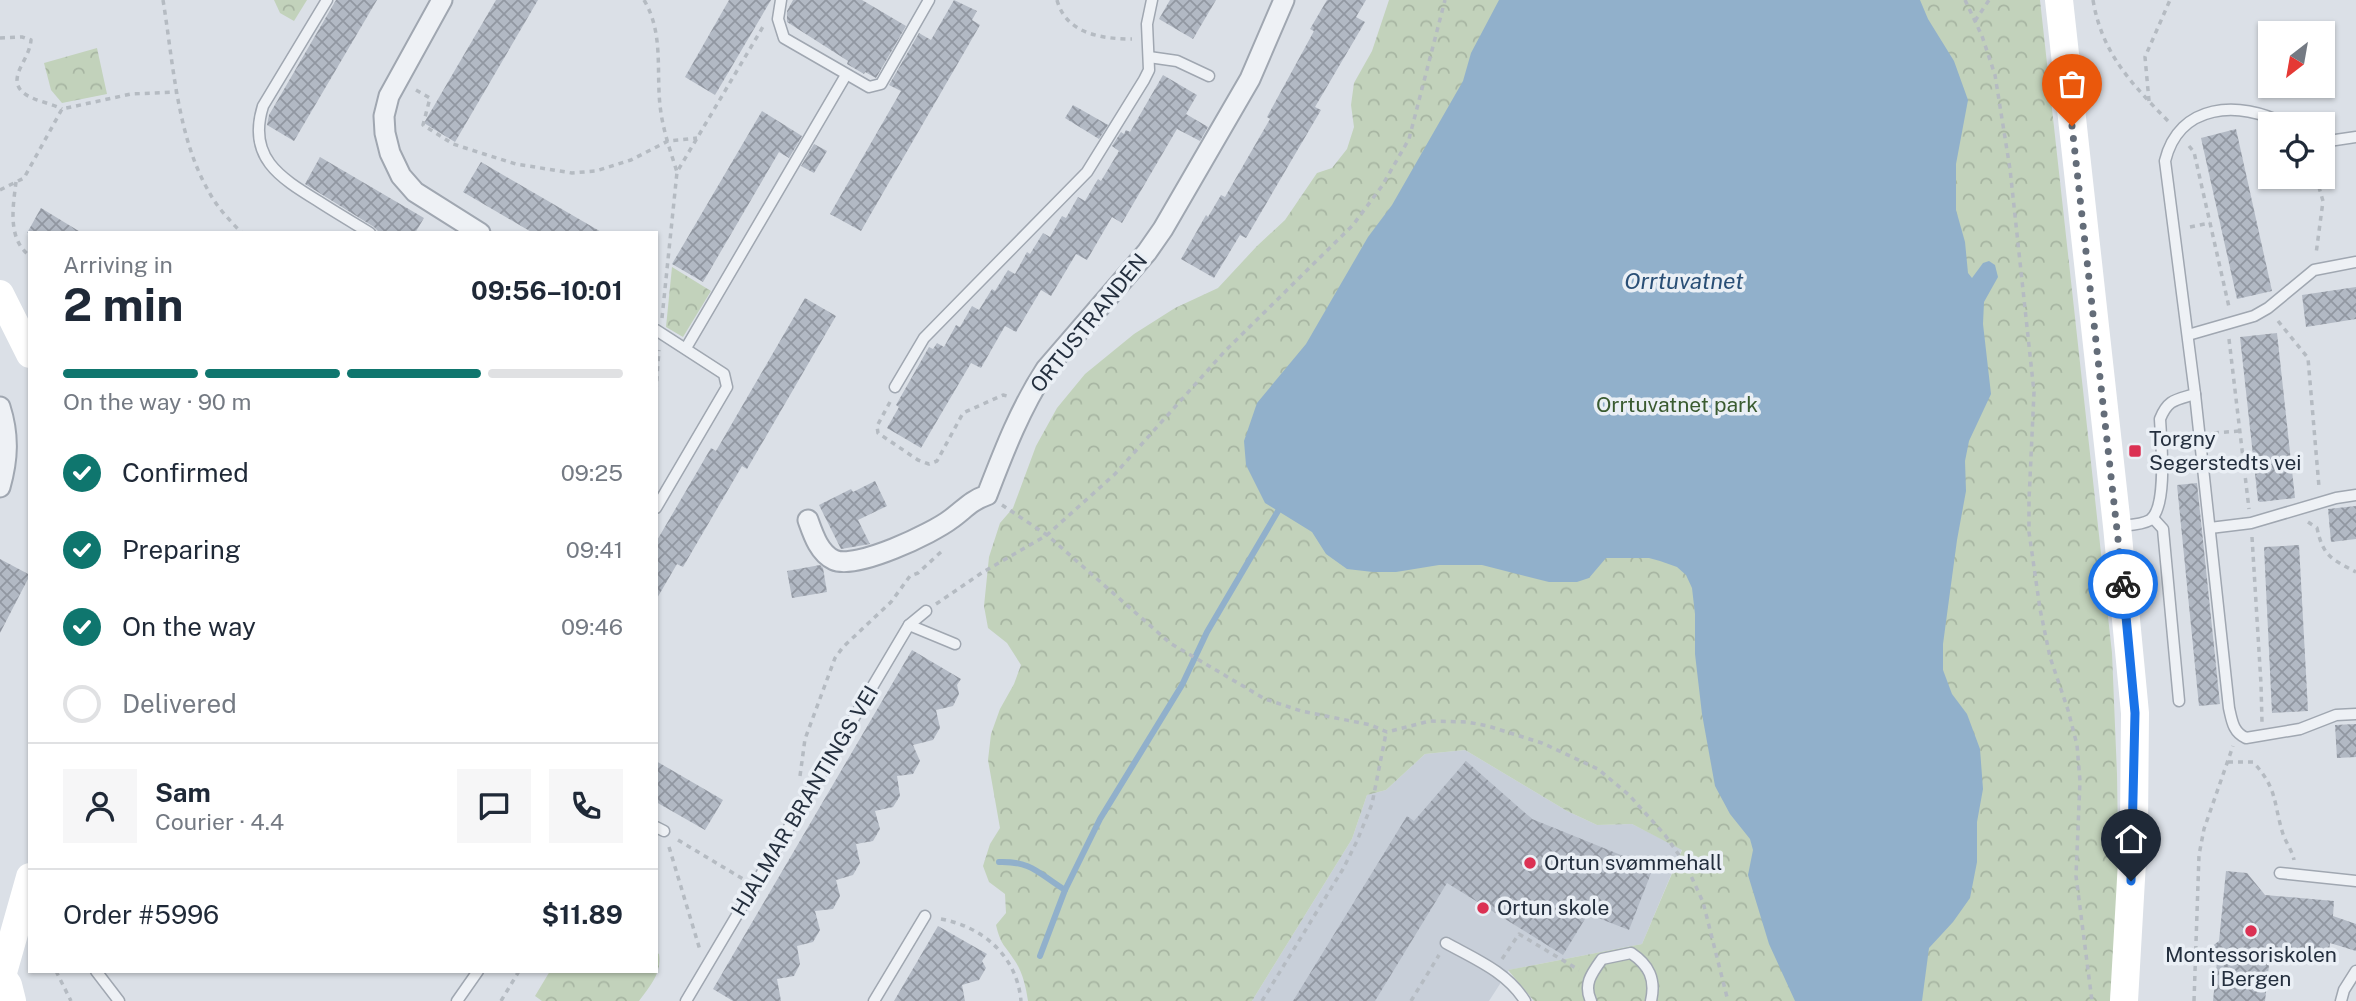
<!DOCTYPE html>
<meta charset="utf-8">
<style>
body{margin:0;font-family:"Public Sans",sans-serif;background:#f6f6f7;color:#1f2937;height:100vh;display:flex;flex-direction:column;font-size:26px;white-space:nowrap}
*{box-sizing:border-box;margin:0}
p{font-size:23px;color:#747a83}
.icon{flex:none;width:38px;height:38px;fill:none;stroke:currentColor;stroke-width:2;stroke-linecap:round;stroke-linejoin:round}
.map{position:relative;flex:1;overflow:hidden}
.panel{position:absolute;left:28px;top:231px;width:630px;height:742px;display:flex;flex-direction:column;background:#fff;border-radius:0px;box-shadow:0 2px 5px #0004}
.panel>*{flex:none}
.needle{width:46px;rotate:211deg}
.controls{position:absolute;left:2258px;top:21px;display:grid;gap:14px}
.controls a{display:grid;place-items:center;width:77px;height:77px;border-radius:0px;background:#fff;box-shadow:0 2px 5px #0004;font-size:35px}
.pin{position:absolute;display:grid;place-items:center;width:60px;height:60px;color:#fff;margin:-72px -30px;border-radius:50% 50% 50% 0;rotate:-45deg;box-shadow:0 0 7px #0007}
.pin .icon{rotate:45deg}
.courier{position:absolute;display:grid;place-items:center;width:70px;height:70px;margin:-35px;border:5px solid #1a73e8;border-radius:50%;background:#fff;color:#222;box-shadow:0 2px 9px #0007}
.headline em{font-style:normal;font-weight:700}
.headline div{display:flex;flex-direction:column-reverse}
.headline{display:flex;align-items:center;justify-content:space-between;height:119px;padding:0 35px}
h1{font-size:46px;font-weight:700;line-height:52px}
.bar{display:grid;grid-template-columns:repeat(4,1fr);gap:10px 7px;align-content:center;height:84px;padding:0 35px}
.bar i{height:9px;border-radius:5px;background:#e0e1e3}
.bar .on{background:#0f766e}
.bar p{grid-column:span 4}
.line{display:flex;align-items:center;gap:18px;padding:0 35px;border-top:2px solid #e0e1e3}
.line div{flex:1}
.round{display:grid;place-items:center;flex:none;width:74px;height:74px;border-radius:0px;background:#f6f6f7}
ol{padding:0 35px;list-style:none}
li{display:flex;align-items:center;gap:21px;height:77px}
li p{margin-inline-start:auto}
li .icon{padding:7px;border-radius:50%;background:#0f766e;color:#fff;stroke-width:4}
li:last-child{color:#747a83}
li i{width:38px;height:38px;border:4px solid #e0e1e3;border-radius:50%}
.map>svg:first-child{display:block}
</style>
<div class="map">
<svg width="2356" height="1001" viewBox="0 0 2356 1001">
<defs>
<pattern id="park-crowns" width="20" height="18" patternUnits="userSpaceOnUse" patternTransform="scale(1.75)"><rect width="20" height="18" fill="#c2d2bb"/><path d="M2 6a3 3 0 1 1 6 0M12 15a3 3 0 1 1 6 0" fill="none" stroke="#a7b5a2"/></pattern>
<pattern id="building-cross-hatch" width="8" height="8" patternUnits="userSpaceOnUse" patternTransform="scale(1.75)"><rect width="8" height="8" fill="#b2b9c4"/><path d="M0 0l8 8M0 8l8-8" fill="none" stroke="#9197a1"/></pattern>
</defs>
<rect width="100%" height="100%" fill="#dbe0e7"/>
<path fill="#c8cfd9" d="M1465 750 1567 811 1597 825 1632 824 1682 849 1642 944 1509 970 1489 1001H1252L1352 839 1367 795 1386 790 1425 754Z"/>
<g fill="url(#park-crowns)">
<path d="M274 0H307L294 21 280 13Z"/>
<path d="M1389 0H2040L2112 653 2117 774 2119 907 2110 1001H1534L1508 970 1642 944 1682 850 1632 824 1597 825 1567 811 1465 750 1425 754 1386 790 1367 795 1352 839 1252 1001H1028C1026 988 1023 973 1015 961 1005 945 1001 946 996 925L1006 913 1005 894 989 882 983 866 990 844 1000 828 988 760 991 734 1000 709 1014 684 1021 665 1007 643 988 628 984 606 989 557 1000 523 1013 508 1036 446 1057 408 1085 374 1134 334 1175 308 1218 288 1257 246 1285 220 1317 173 1332 168 1347 149 1354 127 1351 105 1354 83 1372 51Z"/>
<path d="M97 48 107 94 62 103 51 90 44 63Z"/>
<path d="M672 267 711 291 683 337 666 327Z"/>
<path d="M656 952 659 954C662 973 650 986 639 1001H542L535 996 550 971H656Z"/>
</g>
<path fill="#91b0cb" d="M1499 0H1920L1928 19 1954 61 1968 100 1956 164V210L1965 242 1968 273 1972 278 1983 263 1989 261 1995 265 1998 277 1984 302 1983 324 1991 394 1969 441 1965 461 1966 491 1957 540 1943 644V670L1952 694 1967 714 1980 749 1983 789 1977 822V862L1970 898 1953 922 1929 948 1922 1001H1795L1769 944 1748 875 1753 850 1750 839 1730 814 1715 786 1702 714 1695 654V614L1692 588 1686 575 1677 567 1660 561 1649 558H1606L1589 578 1577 582H1549L1482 565H1439L1396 572H1373L1347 569 1326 554 1312 532 1265 503 1246 465 1244 441 1257 403 1306 344 1368 237 1392 205 1463 81 1471 53Z"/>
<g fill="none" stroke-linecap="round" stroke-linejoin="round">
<g stroke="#91b0cb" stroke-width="6">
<path d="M999 862C1032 861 1039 874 1065 890"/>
<path d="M1040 956 1065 890 1100 819 1182 685 1207 632 1278 511"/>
</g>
</g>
<g fill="url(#building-cross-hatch)">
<path d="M336 0H377L294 141 267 125 269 115Z"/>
<path d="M496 0H538L455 142 424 123Z"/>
<path d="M729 0H771L715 95 685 77Z"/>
<path d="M793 0H862L906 26 876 78 865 72 864 74 847 64 848 61 787 22V11Z"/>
<path d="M954 0 977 11 972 20 980 25 861 231 830 214 901 91 889 85 919 33 931 40Z"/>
<path d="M1170 0H1216L1193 39 1159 19Z"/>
<path d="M1327 0H1366L1356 17 1365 22 1315 107 1321 110 1246 238 1240 235 1214 278 1181 259 1206 215 1208 217 1221 195 1225 197 1270 119 1267 117 1314 31 1310 29Z"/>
<path d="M1163 75 1197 95 1186 114 1208 127 1200 141 1177 129 1122 223 1112 217 1087 260 1076 254 1051 296 1041 290 1016 332 1005 326 981 368 971 363 921 448 887 428 899 407 896 405 929 347 933 349 937 343 944 347 956 325 960 327 972 306 979 310 992 289 995 291 1008 270 1015 274 1027 252 1030 254 1043 233 1050 237 1062 216 1066 218 1078 197 1085 201 1098 179 1101 181 1119 151 1112 146 1121 132 1124 134 1126 130 1130 132Z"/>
<path d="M1073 105 1108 125 1099 139 1065 118Z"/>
<path d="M762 111 802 136 789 158 779 152 703 282 672 264Z"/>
<path d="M2236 129 2272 291 2237 299 2201 138Z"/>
<path d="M814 144 827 151 814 173 801 166Z"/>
<path d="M320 157 424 218 415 233H380L374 227 305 184Z"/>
<path d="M481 162 603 233H533L463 192Z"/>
<path d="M41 208 82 233H27Z"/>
<path d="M2356 287V319L2306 327 2302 295Z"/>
<path d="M805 298 836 316 747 469 742 466 683 567 677 564 656 600V542L711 448 716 451Z"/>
<path d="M2277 333 2295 498 2260 502 2258 501 2240 337Z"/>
<path d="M875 481 887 506 858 520 870 544 841 549 819 505 851 489 853 492Z"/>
<path d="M2197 483 2220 704 2199 706 2177 485Z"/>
<path d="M2356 506V539L2331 542 2328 509Z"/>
<path d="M2299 545 2308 711 2272 713 2264 547Z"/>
<path d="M0 559 30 575 0 633Z"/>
<path d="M820 565 823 568 827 592 792 598 787 571Z"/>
<path d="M912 650 961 679 957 685 959 694 953 706 936 710 940 728 933 740 913 745 920 761 913 774 897 776 900 796 893 807 875 811 880 829 873 841 856 844 860 863 853 875 836 880 840 896 833 909 815 911 820 930 813 942 797 946 800 964 794 976 777 979 781 1001H733L713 989Z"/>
<path d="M2356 724V757L2337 758 2335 725Z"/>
<path d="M656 761 723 800 705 830 656 802Z"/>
<path d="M1466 761 1532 819 1653 868 1629 930 1588 914 1563 955 1447 883 1375 1001H1293L1407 816 1414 821Z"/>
<path d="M2226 871 2247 873 2265 895 2334 901 2333 916 2356 924V951L2330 943 2329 953 2271 947 2265 1001H2213L2217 961 2195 959 2219 941Z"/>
<path d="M938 926 987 954 982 961 986 968 979 980 962 985 965 1001H894Z"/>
</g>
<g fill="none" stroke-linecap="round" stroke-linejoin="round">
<g stroke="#a0a7b1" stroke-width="13">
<g id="lane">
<path d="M327 0 263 106C247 157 279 177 318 201 335 212 352 222 370 233"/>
<path d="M781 0 778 19 784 38 869 87 881 84 929 0"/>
<path d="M1149 57 1177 61 1209 76"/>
<path d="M2322 142 2356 137"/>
<path d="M656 330 724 374 727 387 656 508"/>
<path d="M2188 335 2254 316 2268 308 2314 270 2356 262"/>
<path d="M686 348 846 75"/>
<path d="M895 387 924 338 1087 172 1144 80 1149 70 1147 24 1152 0"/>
<path d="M2195 394 2229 708C2232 721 2233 732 2246 738L2300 729 2336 715 2356 714"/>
<path d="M2153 518 2163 529 2179 701"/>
<path d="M2118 526C2128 525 2142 525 2150 520 2168 507 2161 440 2160 419 2168 399 2176 400 2195 394L2165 161C2179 103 2239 100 2285 124"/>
<path d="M2210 528 2251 523 2336 498 2356 495"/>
<path d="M909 625 955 644"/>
<path d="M656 827 664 831"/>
<path d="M2280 873 2356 881"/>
<path d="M1446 943C1475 959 1507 972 1525 1001"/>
<path d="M96 971 119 1001"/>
<path d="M457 1001 478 971"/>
<path d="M686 1001 909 625 926 611"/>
<path d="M874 1001 925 916"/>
<path d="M1591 1001C1583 984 1592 973 1602 959L1631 953C1649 965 1656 979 1651 1001"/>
<path d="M2341 1001 2344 990 2356 971"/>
</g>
</g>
<g stroke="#a0a7b1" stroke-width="23">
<g id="street">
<path d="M442 0 389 96 384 116 385 133 390 153 401 176 415 192 480 233"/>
<path d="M0 407C9 435 8 459 0 487"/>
<path d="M808 520C813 534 819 553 834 560 856 570 933 533 951 519 965 509 970 501 987 495 1004 451 1020 409 1046 369L1147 252 1163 229 1250 79 1284 0"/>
</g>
</g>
<g stroke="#b5bbc2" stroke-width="3.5" stroke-dasharray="5 5" stroke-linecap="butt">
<path d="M163 0C173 61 177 136 208 190 216 206 229 220 242 233"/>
<path d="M644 0C665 35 655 75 661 113 664 133 671 153 677 172"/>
<path d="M1057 0C1066 34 1102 39 1132 39"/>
<path d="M1965 0 1982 36 1995 75 2010 169 2034 392 2029 500V532L2040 609 2050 657 2068 710 2077 745 2080 781 2076 876 2092 1001"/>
<path d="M2093 0C2102 54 2132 84 2168 121"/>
<path d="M1975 21 1989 0"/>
<path d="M0 38 22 37 31 40C30 52 23 61 19 71 8 99 46 100 62 109"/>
<path d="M416 90 430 98 423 125 453 144 484 154 516 164 572 173 596 171 631 160 668 141 697 138"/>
<path d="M2149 101 2145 57 2170 0"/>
<path d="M2189 146 2194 152 2229 307"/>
<path d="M2316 177 2323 201 2316 254"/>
<path d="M16 182C13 207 7 239 30 256"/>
<path d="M0 190 24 178 62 109 131 94 178 92"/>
<path d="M2190 227 2210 223"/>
<path d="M662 318 677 172 764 25"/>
<path d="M2278 321 2308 358 2319 487"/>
<path d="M2229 339 2249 509"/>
<path d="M656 391 659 350"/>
<path d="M890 402 877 426 878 433 918 460 929 464 937 461 963 413 1003 395 1007 396"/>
<path d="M2214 433 2240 431"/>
<path d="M1002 505 1047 535 1170 643 1265 699 1301 711 1371 725 1387 732 1430 721 1467 722 1488 726 1542 743 1598 769 1629 795 1665 835 1686 865 1703 902 1728 1001"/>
<path d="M2308 522 2317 528C2323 556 2331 559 2356 572"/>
<path d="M2252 537 2261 684 2262 722"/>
<path d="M936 604 983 572 1047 535 1115 474 1225 351 1353 225 1382 186 1409 139 1445 0"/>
<path d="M2228 762H2253C2278 789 2273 802 2283 834 2286 843 2292 850 2294 860"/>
<path d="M800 776 805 739 835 658 843 647 891 602 910 576 918 573 942 551"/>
<path d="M678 840 743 879"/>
<path d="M669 847 700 950"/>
<path d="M941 919C983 927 1017 956 1021 1001"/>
<path d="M1502 959 1519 934 1579 970"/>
<path d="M56 971 71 1001"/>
<path d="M501 1001 519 971"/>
<path d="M1262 1001 1343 869 1357 841 1372 804 1386 733"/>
<path d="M1411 1001 1439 955"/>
<path d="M2194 1001 2199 855 2204 829 2233 746"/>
</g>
<use href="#lane" stroke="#eef1f5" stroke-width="10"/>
<use href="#street" stroke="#eef1f5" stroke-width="19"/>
<g stroke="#fff" stroke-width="28">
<path d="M2059 0 2117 526 2135 713 2134 827 2124 1001"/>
<path d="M0 294 30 354"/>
<path d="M0 973 8 985 12 1001"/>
<path d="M2 976 30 877"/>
</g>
</g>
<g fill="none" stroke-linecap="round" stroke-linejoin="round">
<path stroke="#646d79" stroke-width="7" stroke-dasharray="0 12.6" d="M2072 126 2123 584"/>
<path stroke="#1a73e8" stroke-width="9" d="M2123 584 2135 713 2131 881"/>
</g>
<g fill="#db3153" stroke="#eaeff5" stroke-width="2.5">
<rect x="2128" y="444" width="14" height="14" rx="3.5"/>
<circle cx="1530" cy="863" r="7"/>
<circle cx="1483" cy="908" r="7"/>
<circle cx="2251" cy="931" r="7"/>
</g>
<g text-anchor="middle" stroke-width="7" stroke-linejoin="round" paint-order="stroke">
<g font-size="21" fill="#242f3e" stroke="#eaeff5">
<text transform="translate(1089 323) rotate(-51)" y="7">ORTUSTRANDEN</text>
<text transform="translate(805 801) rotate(-59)" y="7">HJALMAR BRANTINGS VEI</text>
</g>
<g font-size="21" fill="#3a5b30" stroke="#eaeff5">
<text x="1677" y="412">Orrtuvatnet park</text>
</g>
<g font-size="21" fill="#242f3e" stroke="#eaeff5" text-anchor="start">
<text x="2149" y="446">Torgny<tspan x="2149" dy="24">Segerstedts vei</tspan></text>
<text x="1544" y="870">Ortun svømmehall</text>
<text x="1497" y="915">Ortun skole</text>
<text x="2251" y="962" text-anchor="middle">Montessoriskolen<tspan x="2251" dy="24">i Bergen</tspan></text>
</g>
<g font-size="23" font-style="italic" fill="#2a4f76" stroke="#eaeff5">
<text x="1684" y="289">Orrtuvatnet</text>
</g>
</g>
</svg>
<div class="controls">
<a><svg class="needle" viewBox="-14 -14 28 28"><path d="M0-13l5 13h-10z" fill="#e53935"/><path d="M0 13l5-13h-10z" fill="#747a83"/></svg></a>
<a><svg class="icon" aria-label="locate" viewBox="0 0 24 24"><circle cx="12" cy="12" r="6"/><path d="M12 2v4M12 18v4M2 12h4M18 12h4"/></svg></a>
</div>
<div class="pin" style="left:2072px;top:126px;background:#ea580c"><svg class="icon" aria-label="bag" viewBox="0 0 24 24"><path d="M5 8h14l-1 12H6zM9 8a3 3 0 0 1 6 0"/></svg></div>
<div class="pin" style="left:2131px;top:881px;background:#1f2937"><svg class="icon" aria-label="home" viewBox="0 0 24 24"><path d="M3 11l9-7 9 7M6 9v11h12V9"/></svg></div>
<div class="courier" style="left:2123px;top:584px"><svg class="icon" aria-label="bike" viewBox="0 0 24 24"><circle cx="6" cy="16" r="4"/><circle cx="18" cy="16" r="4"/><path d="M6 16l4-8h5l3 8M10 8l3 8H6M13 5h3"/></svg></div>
<section class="panel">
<div class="headline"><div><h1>2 min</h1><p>Arriving in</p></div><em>09:56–10:01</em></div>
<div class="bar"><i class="on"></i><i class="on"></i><i class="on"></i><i></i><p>On the way · 90 m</p></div>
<ol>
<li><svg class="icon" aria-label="check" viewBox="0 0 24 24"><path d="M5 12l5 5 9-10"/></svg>Confirmed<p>09:25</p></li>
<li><svg class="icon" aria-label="check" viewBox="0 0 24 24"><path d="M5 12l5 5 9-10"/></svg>Preparing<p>09:41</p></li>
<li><svg class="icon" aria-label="check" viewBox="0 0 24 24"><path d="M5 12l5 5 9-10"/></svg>On the way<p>09:46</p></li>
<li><i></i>Delivered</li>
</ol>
<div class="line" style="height:126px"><a class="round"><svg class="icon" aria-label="person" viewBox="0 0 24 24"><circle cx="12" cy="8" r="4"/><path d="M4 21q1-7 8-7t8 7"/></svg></a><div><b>Sam</b><p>Courier · 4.4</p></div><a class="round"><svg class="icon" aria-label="chat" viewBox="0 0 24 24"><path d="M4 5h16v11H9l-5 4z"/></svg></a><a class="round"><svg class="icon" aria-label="phone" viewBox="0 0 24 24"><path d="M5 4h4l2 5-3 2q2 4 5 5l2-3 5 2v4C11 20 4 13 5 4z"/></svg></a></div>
<div class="line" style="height:91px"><div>Order #5996</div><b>$11.89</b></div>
</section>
</div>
